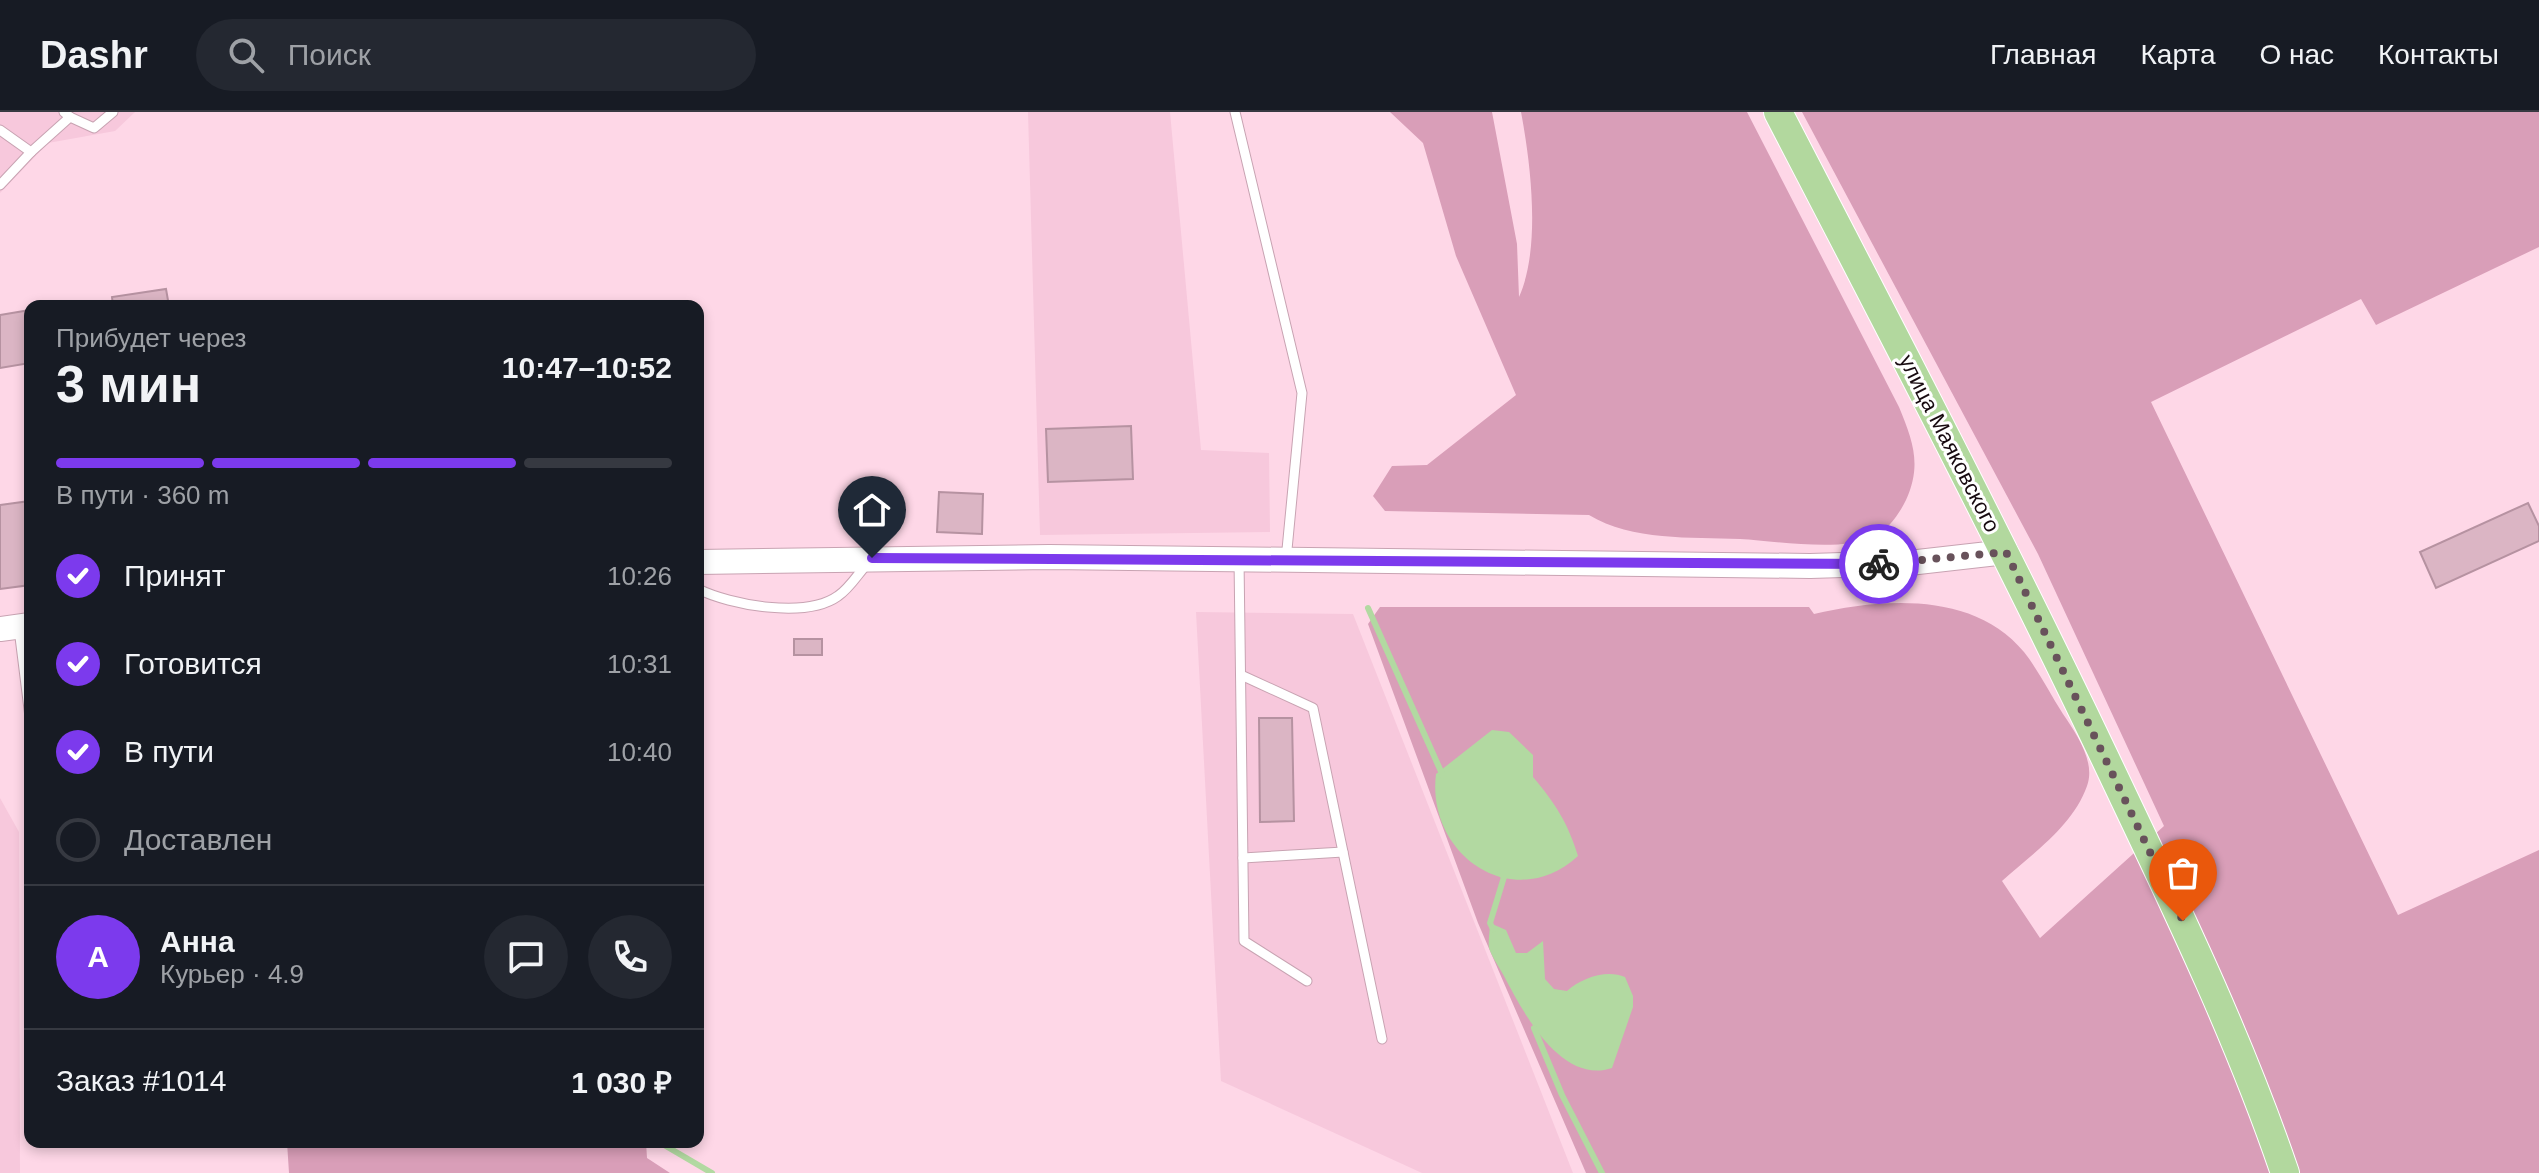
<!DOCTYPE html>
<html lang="ru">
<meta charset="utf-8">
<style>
body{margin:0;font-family:Helvetica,sans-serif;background:#242831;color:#f1f3f6;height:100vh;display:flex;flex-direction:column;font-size:30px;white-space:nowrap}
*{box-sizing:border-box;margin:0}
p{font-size:26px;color:#9ea1a6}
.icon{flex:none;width:44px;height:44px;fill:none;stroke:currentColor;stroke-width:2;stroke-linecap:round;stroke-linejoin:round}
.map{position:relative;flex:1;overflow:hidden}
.side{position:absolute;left:24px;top:188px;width:680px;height:848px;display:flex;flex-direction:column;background:#171b24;border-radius:16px;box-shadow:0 4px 12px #0003}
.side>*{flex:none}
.pin{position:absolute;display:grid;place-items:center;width:68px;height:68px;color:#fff;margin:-82px -34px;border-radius:50% 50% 50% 0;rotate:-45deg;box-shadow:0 0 8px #0007}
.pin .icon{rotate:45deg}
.courier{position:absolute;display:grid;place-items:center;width:80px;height:80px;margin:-40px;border:6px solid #7c3aed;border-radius:50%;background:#fff;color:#222;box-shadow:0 2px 10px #0007}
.summary em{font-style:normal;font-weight:600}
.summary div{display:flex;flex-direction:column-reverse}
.summary{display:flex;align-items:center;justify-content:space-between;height:136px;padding:0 32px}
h1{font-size:52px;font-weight:600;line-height:60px}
.bar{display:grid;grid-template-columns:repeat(4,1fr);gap:12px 8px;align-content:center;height:96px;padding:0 32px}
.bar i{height:10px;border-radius:6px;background:#363941}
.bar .selected{background:#7c3aed}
.bar p{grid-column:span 4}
.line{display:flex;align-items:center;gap:20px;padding:0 32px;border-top:2px solid #363941}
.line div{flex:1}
.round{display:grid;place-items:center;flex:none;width:84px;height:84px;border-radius:42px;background:#242831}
ol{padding:0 32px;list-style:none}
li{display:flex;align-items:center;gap:24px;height:88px}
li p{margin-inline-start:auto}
li .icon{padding:8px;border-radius:50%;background:#7c3aed;color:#fff;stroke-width:4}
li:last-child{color:#9ea1a6}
li i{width:44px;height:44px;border:4px solid #363941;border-radius:50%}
header{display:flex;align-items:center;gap:48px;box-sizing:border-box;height:112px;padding:0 40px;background:#171b24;border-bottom:2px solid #363941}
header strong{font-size:38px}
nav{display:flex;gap:44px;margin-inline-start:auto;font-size:28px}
.search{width:560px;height:72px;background:#242831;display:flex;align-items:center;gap:20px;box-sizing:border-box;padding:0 28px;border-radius:44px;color:#9ea1a6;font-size:30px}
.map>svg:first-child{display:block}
</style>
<header>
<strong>Dashr</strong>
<div class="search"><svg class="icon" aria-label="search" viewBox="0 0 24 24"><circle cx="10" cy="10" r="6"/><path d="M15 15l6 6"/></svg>Поиск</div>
<nav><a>Главная</a><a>Карта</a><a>О нас</a><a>Контакты</a></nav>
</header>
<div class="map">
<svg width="2539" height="1061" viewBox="0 0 2539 1061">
<rect width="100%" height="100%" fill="#fed7e7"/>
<g fill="#f7c8dc">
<path d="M0 0H135L115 19 48 31 0 81Z"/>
<path d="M1028 0H1170L1201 338 1269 341 1270 420 1040 423Z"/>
<path d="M1196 500 1353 502 1573 1061H1422L1221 969Z"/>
<path d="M0 686 19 720 20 1061H0Z"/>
</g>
<g fill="#d99eb8">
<path d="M1390 0H1492L1517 132 1519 185C1541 136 1531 53 1521 0H1747L1899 295C1913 329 1922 353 1906 388 1900 401 1887 419 1874 425 1841 440 1776 429 1740 427 1691 425 1632 429 1589 403L1385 399 1373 384 1392 354 1427 353 1516 283 1456 144 1423 31Z"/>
<path d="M1802 0H2539V135L2376 213 2361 187 2151 290 2398 803 2539 738V1061H1586L1478 811 1368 512 1380 495H1809L1814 502C1882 486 1974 479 2024 540 2039 559 2050 582 2063 602 2076 621 2096 650 2087 674 2073 714 2032 742 2002 769L2040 826 2164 714 2038 442Z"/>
<path d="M287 1030H646L647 1046 670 1061H289Z"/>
</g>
<g fill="#b2d9a1">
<path d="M1492 618 1509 620 1533 643V665C1555 691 1568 711 1578 744 1514 803 1426 743 1436 662Z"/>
<path d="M1490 811 1506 818 1516 841H1527L1543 829 1545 867 1554 877 1567 879C1581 866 1607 857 1625 865L1633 884V895L1612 956C1561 973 1523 900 1504 864 1499 855 1492 845 1489 836 1488 829 1490 818 1490 811Z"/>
</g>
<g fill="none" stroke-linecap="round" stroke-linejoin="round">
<g stroke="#b2d9a1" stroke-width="6">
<path d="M1368 496 1443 664"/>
<path d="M1493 817 1490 811 1504 765 1500 761"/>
<path d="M1534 916 1562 983 1602 1061"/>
<path d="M659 1030 712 1061"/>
</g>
</g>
<g fill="#dbb5c4" stroke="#b692a1" stroke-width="2">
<path d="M166 177 169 194H113L112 185Z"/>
<path d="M30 198V251L0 256V203Z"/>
<path d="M1131 314 1133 367 1048 370 1046 317Z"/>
<path d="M939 380 983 382 982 422 937 420Z"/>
<path d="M30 389V473L0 477V393Z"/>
<path d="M2528 391 2539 414V429L2436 476 2420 440Z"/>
<rect x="794" y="527" width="28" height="16"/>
<path d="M1259 606H1292L1294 709 1260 710Z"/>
</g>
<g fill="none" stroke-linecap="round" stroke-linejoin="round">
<g stroke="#c8a3b2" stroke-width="11">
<g id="service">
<path d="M1235 0 1302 281 1286 448"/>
<path d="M70 5 94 16 113 0"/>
<path d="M0 18 31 40 70 5 64 0"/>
<path d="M0 73 31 40"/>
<path d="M1239 447 1244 829 1307 869"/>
<path d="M698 477C730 493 806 507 838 484 849 477 858 462 867 452"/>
<path d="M19 517 30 605"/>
<path d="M1241 563 1313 596 1382 927"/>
<path d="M1243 746 1343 740"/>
</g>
</g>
<g stroke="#c8a3b2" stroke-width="26">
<g id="secondary">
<path d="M698 450 1049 445 1810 454 1909 451 2006 440"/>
<path d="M0 517 30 513"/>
</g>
</g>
<g stroke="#fff" stroke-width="30">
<path id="primary" d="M1778 0C1889 214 2001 428 2105 646 2170 783 2236 917 2285 1061"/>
</g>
<use href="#service" stroke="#fff" stroke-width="9"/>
<use href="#secondary" stroke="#fff" stroke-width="24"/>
<use href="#primary" stroke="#b2d89e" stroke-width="28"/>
</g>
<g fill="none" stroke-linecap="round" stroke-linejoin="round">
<path stroke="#68525b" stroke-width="8" stroke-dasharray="0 14.4" d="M1879 452 2006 440 2183 809"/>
<path stroke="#7c3aed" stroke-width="10" d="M872 446 1879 452"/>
</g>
<g text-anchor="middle" stroke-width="6" stroke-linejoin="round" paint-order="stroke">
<g font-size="22" fill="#170a10" stroke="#fff">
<text transform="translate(1950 331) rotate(63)" y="8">улица Маяковского</text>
</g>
</g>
</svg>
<div class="pin" style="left:2183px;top:809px;background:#ea580c"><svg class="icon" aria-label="bag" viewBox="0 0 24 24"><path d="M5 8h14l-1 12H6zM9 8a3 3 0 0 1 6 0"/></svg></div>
<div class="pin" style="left:872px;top:446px;background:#1f2937"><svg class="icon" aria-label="home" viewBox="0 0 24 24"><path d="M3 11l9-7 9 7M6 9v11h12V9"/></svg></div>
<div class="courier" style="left:1879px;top:452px"><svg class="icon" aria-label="bike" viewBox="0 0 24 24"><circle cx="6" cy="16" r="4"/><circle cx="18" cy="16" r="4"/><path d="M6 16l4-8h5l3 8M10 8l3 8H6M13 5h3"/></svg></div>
<section class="side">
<div class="summary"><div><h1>3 мин</h1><p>Прибудет через</p></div><em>10:47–10:52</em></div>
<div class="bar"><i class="selected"></i><i class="selected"></i><i class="selected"></i><i></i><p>В пути · 360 m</p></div>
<ol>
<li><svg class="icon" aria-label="check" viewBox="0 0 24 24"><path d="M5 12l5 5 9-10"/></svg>Принят<p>10:26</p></li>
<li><svg class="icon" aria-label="check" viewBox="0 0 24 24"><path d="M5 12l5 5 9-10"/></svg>Готовится<p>10:31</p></li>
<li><svg class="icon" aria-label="check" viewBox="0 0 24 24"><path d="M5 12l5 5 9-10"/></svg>В пути<p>10:40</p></li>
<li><i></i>Доставлен</li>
</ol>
<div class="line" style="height:144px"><b class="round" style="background:#7c3aed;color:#fff">А</b><div><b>Анна</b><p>Курьер · 4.9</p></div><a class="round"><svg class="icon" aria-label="chat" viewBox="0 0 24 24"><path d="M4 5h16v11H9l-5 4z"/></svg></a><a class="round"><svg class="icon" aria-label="phone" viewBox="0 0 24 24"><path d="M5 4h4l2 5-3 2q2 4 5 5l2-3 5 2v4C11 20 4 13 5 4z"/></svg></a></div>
<div class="line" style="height:104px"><div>Заказ #1014</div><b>1 030 ₽</b></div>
</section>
</div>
